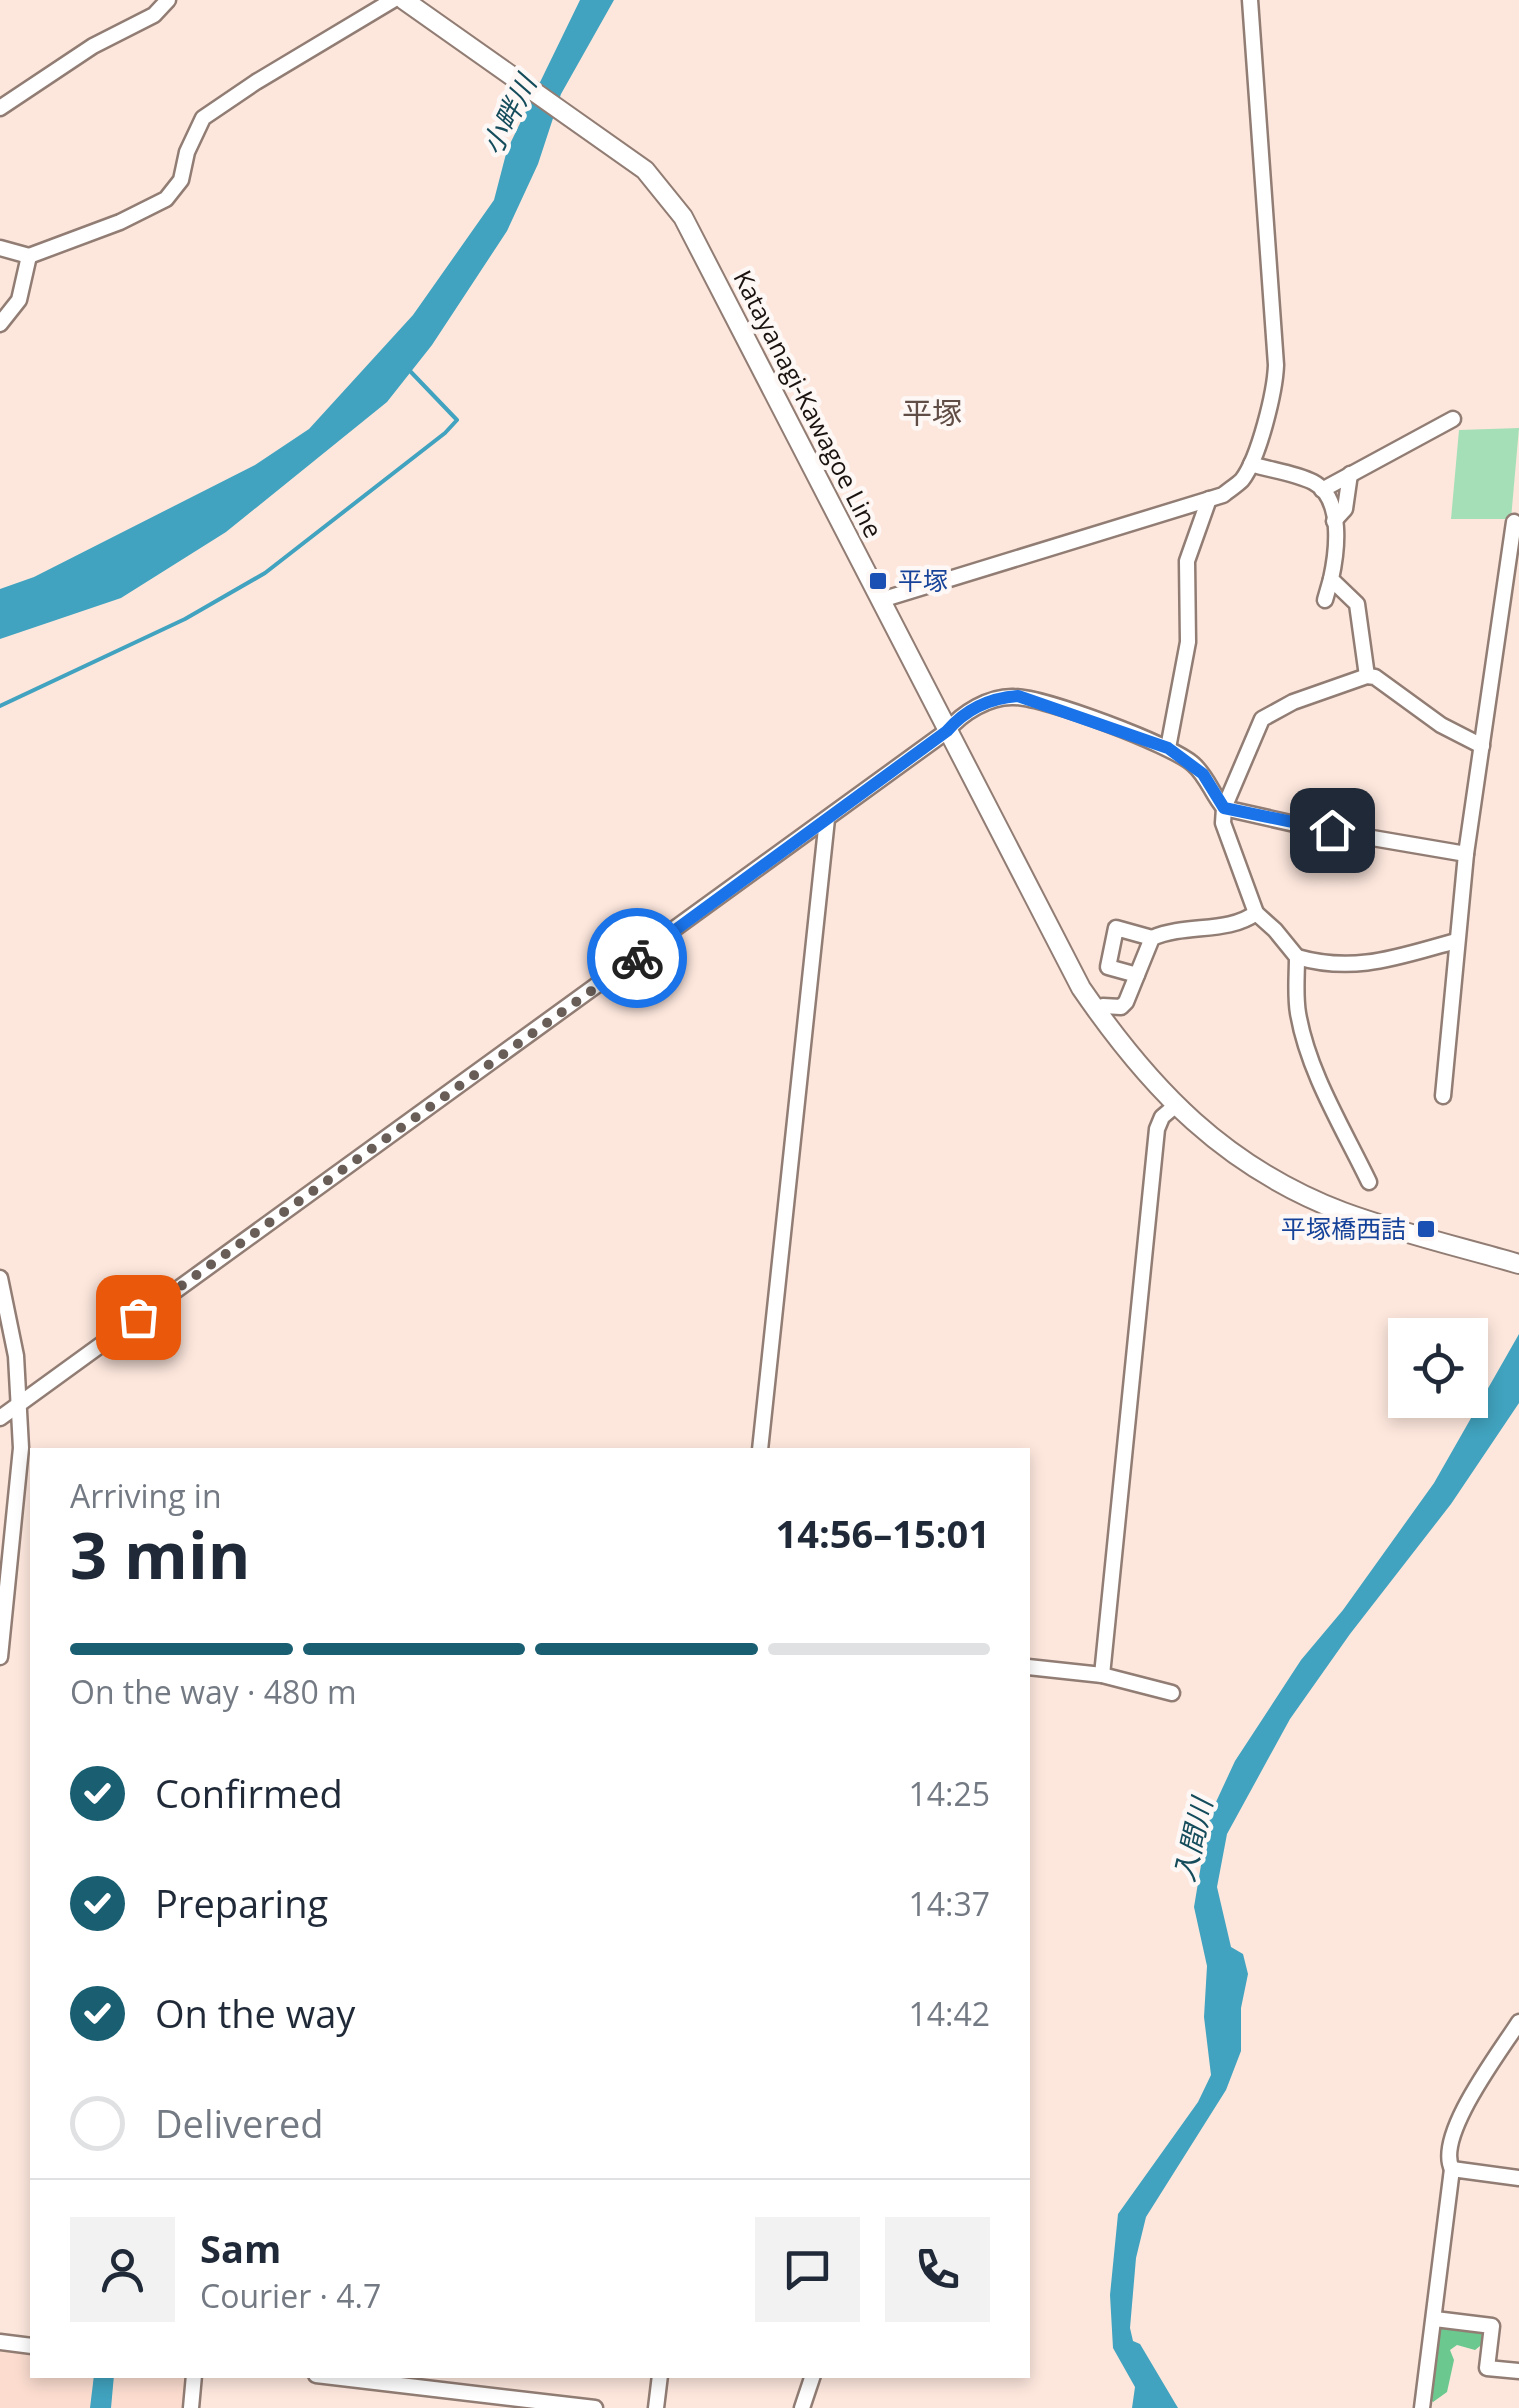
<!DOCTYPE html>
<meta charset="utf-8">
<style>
body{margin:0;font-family:"Open Sans","Noto Sans JP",sans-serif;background:#f2f2f3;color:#1f2937;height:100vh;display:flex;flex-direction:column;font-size:38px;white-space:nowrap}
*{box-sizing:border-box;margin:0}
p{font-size:32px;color:#747a83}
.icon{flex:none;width:55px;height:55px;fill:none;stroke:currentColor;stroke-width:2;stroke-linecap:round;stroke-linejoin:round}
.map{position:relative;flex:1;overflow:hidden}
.sheet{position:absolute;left:30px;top:1448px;width:1000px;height:930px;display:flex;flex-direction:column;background:#fff;border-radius:0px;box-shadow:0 5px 15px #0003}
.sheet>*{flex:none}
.fabs{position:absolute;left:1388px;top:1318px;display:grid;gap:20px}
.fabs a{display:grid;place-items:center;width:100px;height:100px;border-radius:0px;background:#fff;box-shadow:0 5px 15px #0003;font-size:50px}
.pin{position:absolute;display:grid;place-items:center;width:85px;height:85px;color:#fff;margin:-42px;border-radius:20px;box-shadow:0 5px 15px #0006}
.courier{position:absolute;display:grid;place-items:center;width:100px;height:100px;margin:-50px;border:8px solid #1a73e8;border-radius:50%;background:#fff;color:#222;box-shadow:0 2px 12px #0007}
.overview em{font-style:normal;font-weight:700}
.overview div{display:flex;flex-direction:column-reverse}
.overview{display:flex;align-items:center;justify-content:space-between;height:170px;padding:0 40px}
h1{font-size:65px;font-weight:700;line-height:75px}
.bar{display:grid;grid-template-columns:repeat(4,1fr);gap:15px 10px;align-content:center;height:120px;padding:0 40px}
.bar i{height:12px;border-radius:8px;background:#e0e1e3}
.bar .on{background:#1a5f71}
.bar p{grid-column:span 4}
.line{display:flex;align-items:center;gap:25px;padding:0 40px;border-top:2px solid #e0e1e3}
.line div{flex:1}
.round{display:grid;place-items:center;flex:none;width:105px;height:105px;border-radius:0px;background:#f2f2f3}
ol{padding:0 40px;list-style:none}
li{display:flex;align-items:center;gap:30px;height:110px}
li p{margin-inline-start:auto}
li .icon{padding:10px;border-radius:50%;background:#1a5f71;color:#fff;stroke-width:4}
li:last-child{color:#747a83}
li i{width:55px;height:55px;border:5px solid #e0e1e3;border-radius:50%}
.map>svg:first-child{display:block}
</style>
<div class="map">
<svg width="1519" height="2408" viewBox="0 0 1519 2408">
<rect width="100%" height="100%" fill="#fde7dd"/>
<path fill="#fbdccf" d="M0 2350 32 2354V2375H190L187 2408H0Z"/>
<path fill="#a5dfb8" d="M1519 428 1511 519H1451L1459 430Z"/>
<path fill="#6bc98f" d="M1443 2324 1484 2330V2343L1475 2350 1457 2345 1450 2350 1454 2360 1447 2392 1433 2402 1429 2398 1439 2327Z"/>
<g fill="#41a3bf">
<path d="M580 0H614L561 94 538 164 507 231 432 345 387 402 226 532 121 598 0 639V589L34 577 255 465 309 429 413 315 494 200 507 150Z"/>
<path d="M1519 1334V1403L1451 1504 1350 1634 1290 1719 1227 1834 1217 1887 1231 1947 1243 1954 1248 1974 1241 2008V2051L1226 2090 1146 2217 1136 2258 1130 2328 1133 2341 1140 2344 1178 2408H1132L1135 2387 1113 2348 1110 2295 1118 2214 1198 2102 1211 2075 1204 2017 1207 1966 1194 1907 1209 1817 1235 1761 1301 1660 1343 1610 1434 1483Z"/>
<path d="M94 2375H114L111 2408H90Z"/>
</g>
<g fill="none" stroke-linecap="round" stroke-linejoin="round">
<path stroke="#41a3bf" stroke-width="4" d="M0 706 185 619 265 573 445 433 457 420 410 371"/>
<g stroke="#917d74" stroke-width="19">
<g id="minor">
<path d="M0 108 93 46 154 15 168 0"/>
<path d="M0 248 29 256 19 300 0 324"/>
<path d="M29 256 120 222 166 199 181 180 187 152 203 118 256 82 393 0"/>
<path d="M1251 464C1270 470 1295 473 1313 482 1344 498 1337 552 1331 579L1357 604 1367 676"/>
<path d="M1322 490 1453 419"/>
<path d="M1334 521 1345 509 1350 474"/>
<path d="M881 600 1223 495C1229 490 1237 485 1242 480 1259 458 1275 392 1276 365L1250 0"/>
<path d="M1325 600 1331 579"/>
<path d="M1168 748 1188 642 1187 561 1209 499"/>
<path d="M1256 913 1223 823 1224 808 1262 719 1293 702 1367 676 1375 677 1441 725 1482 746"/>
<path d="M1297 957C1356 974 1400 956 1456 941"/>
<path d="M1137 975 1108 967 1116 928 1152 938"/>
<path d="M1095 1010 1103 1006 1121 1007 1126 1002 1152 938C1187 923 1227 934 1256 913L1275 930 1297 957C1297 976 1295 995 1298 1013 1308 1072 1343 1128 1369 1182"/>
<path d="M1443 1096 1466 854 1514 522"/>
<path d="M0 1278 16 1356 21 1448 0 1657"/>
<path d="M0 1418 947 731C962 713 989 696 1014 697 1044 697 1170 744 1193 764 1207 776 1212 794 1224 808L1308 827 1466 854"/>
<path d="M760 1450 827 819"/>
<path d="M1028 1667 1102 1675 1172 1693"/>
<path d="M1102 1675 1157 1129 1162 1117 1175 1106"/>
<path d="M1452 2169C1435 2136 1500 2052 1519 2022"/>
<path d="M1435 2319 1492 2326 1487 2368 1519 2371"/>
<path d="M0 2342 32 2346"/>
<path d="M316 2375 595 2408"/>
<path d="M191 2408 194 2375"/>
<path d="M656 2408 660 2375"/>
<path d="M802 2408 813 2375"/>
<path d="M1422 2408 1452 2169 1519 2178"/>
</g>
</g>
<g stroke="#917d74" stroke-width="22">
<path id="major" d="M404 0 645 170 683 217 1081 988C1151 1090 1225 1167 1343 1212 1400 1233 1460 1247 1519 1264"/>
</g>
<use href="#minor" stroke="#fff" stroke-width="14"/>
<use href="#major" stroke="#fff" stroke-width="18"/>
</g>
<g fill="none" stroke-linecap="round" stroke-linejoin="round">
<path stroke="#695d57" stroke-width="10" stroke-dasharray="0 18" d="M138 1317 637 958"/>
<path stroke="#1a73e8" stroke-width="12" d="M637 958 947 731C965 710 990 698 1018 696L1168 748 1203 774 1224 808 1332 830"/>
</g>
<g fill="#1a4fb4" stroke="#fdf8f6" stroke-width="4">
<rect x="868" y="571" width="20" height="20" rx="5"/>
<rect x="1416" y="1219" width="20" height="20" rx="5"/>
</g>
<g text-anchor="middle" stroke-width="9" stroke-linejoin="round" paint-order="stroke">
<g font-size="25" fill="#1a130f" stroke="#fdf8f6">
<text transform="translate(808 404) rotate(63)" y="9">Katayanagi-Kawagoe Line</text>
</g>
<g font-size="25" fill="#164399" stroke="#fdf8f6" text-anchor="start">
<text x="898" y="590">平塚</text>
<text x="1406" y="1238" text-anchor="end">平塚橋西詰</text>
</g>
<g font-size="28" font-style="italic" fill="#144c5b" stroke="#fdf8f6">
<text transform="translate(509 115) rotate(-63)" y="10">小畔川</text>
<text transform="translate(1193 1840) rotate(-77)" y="10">入間川</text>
</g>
<g font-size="30" fill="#604d45" stroke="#fdf8f6">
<text x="932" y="424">平塚</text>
</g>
</g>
</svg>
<div class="fabs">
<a><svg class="icon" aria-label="locate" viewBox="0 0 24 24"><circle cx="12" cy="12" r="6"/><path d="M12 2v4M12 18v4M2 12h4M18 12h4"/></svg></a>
</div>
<div class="pin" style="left:138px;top:1317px;background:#ea580c"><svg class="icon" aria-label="bag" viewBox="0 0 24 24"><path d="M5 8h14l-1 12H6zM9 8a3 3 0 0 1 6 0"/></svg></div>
<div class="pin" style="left:1332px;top:830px;background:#1f2937"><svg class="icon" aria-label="home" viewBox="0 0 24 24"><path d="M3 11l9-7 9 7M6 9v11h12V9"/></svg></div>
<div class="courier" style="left:637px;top:958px"><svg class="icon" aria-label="bike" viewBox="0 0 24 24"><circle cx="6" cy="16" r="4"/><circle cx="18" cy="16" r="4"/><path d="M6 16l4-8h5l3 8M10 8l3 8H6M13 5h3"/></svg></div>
<section class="sheet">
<div class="overview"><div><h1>3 min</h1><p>Arriving in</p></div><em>14:56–15:01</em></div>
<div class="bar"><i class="on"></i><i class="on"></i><i class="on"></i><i></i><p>On the way · 480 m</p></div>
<ol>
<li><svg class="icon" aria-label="check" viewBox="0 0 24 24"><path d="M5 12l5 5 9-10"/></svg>Confirmed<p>14:25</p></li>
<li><svg class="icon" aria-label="check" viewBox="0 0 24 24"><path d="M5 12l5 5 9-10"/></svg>Preparing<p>14:37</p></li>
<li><svg class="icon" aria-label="check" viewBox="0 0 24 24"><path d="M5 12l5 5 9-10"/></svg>On the way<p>14:42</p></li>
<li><i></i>Delivered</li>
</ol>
<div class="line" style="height:180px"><a class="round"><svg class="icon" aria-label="person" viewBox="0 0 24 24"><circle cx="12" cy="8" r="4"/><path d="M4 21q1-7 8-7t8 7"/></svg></a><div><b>Sam</b><p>Courier · 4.7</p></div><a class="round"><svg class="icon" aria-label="chat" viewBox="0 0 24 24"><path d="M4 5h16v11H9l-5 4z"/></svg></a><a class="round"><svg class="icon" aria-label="phone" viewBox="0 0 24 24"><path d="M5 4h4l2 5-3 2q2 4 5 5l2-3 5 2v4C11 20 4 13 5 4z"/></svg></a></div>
</section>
</div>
